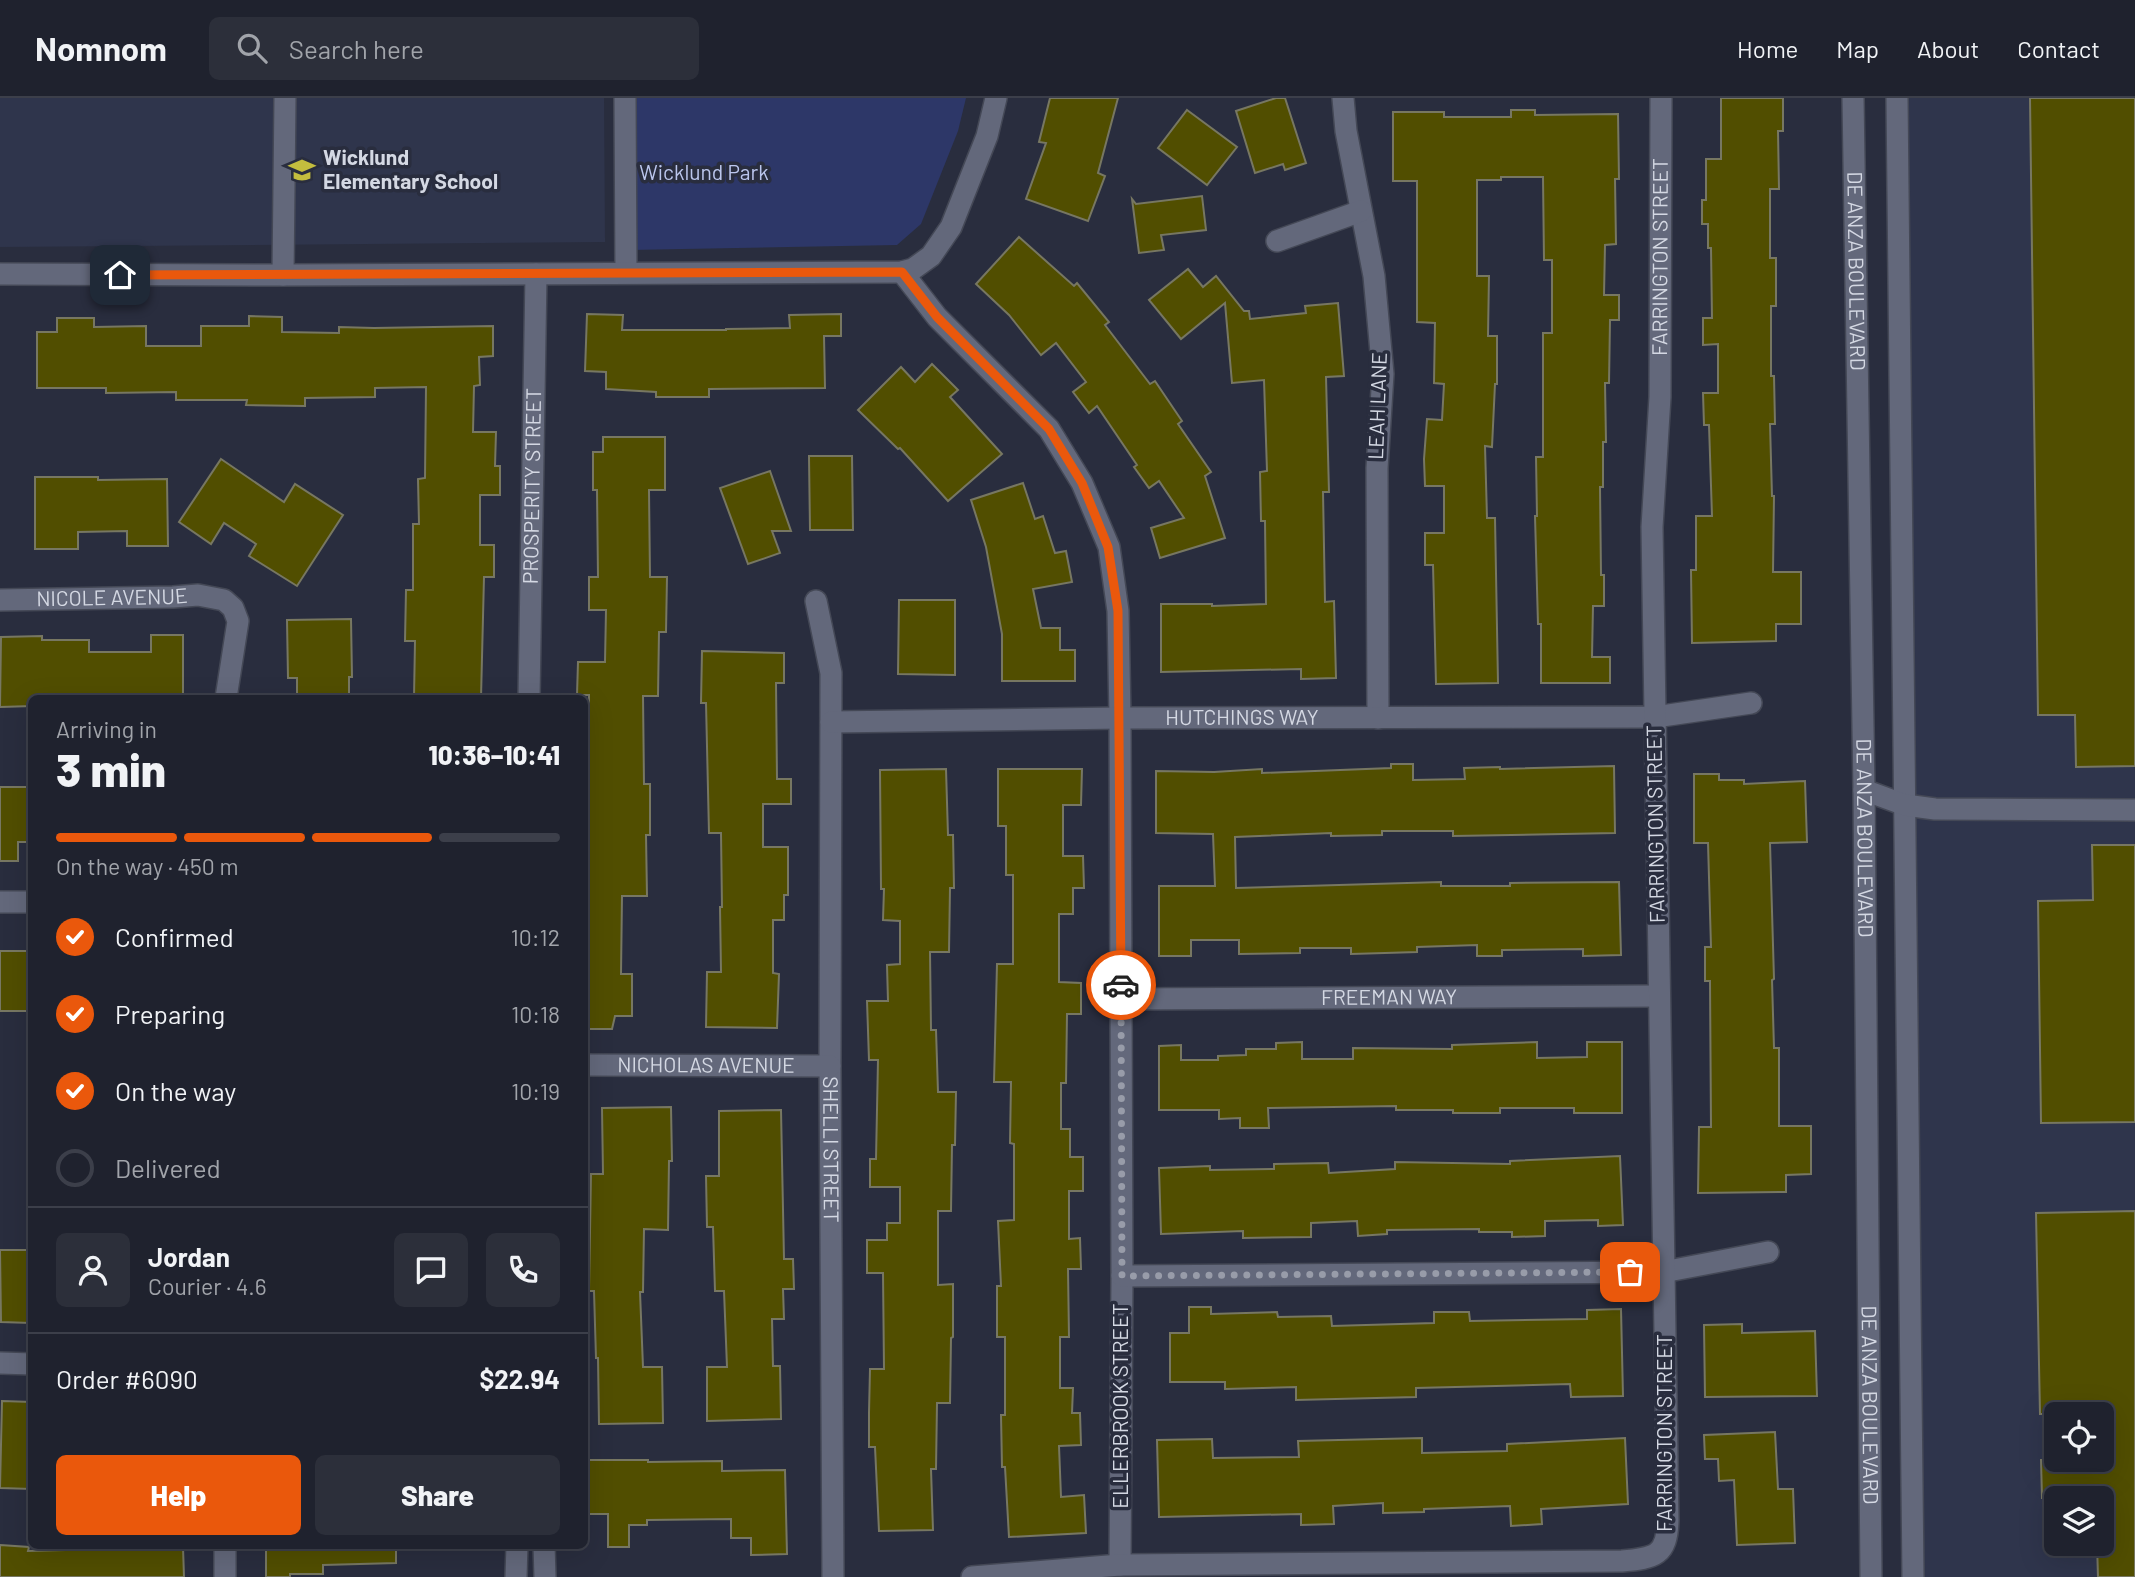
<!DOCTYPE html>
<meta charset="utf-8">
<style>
body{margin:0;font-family:Barlow,sans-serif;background:#2c2f3a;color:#f1f3f6;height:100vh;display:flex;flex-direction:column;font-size:26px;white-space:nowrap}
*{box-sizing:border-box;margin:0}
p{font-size:23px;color:#a1a4aa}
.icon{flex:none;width:38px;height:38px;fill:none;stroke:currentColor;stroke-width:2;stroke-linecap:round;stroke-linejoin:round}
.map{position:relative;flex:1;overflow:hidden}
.panel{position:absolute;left:28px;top:597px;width:560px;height:854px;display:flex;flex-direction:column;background:#1f222e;border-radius:10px;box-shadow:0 7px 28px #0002,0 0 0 2px #3c3f4a}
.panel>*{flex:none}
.buttons{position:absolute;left:2044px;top:1304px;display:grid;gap:14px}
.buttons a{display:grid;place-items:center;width:70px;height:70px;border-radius:10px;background:#1f222e;box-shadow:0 7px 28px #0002,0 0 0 2px #3c3f4a;font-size:35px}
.pin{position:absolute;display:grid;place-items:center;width:60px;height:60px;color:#fff;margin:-30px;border-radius:14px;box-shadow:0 4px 10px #0006}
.courier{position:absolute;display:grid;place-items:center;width:70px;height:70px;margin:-35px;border:5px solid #ea580c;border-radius:50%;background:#fff;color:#222;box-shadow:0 2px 9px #0007}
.headline em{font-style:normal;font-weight:800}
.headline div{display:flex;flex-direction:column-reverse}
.headline{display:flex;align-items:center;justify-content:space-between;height:119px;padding:0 28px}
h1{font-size:46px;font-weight:800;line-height:52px}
.bar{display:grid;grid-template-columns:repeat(4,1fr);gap:10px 7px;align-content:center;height:84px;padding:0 28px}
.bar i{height:9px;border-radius:5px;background:#3c3f4a}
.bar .on{background:#ea580c}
.bar p{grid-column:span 4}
.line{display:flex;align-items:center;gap:18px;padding:0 28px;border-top:2px solid #3c3f4a}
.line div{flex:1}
.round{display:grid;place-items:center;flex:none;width:74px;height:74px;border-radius:10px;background:#2c2f3a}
ol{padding:0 28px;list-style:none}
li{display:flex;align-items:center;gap:21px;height:77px}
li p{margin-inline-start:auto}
li .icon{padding:7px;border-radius:50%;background:#ea580c;color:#fff;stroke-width:4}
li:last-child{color:#a1a4aa}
li i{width:38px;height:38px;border:4px solid #3c3f4a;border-radius:50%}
.primary-button{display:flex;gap:14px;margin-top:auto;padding:14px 28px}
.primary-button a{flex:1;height:80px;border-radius:10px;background:#ea580c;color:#fff;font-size:28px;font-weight:800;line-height:80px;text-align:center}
.primary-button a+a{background:#2c2f3a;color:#f1f3f6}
header{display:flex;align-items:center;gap:42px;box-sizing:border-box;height:98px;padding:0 35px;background:#1f222e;border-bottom:2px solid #3c3f4a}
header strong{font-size:33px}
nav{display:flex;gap:38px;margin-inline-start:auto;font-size:24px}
.search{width:490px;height:63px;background:#2c2f3a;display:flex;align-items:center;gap:18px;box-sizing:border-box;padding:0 24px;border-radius:10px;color:#a1a4aa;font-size:26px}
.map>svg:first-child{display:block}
</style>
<header>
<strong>Nomnom</strong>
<div class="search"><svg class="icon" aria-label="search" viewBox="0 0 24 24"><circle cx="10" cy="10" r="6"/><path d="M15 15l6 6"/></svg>Search here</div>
<nav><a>Home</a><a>Map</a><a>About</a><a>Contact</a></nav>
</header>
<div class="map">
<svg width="2135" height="1479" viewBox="0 0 2135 1479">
<rect width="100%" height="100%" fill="#292d3e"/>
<g fill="#2f354c" fill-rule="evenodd">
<path d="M0 0H604L605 144 0 149Z"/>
<path d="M1904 0H2135V1479H1917ZM2056 1316H2102V1362H2056ZM2056 1400H2102V1446H2056Z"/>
</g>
<path fill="#2d3768" d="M628 0H966L958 33 921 126 897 147 629 152Z"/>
<g fill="#514e00" stroke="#777762" stroke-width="2">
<path d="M1050 0H1118L1098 75 1105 78 1088 123 1026 101 1046 45 1039 44Z"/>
<path d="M1276 0H1285L1306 65 1285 72 1283 66 1255 75 1236 13Z"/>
<path d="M1721 0H1783V33H1778L1779 91H1770V160H1776V208H1771V278H1774L1775 326H1770L1772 398H1774L1773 474H1801V526H1776V543L1692 545 1691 472H1696V418H1712L1709 327H1704L1703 295H1718V246L1703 247V220H1712L1711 150H1708V126H1702V102H1706V61H1721Z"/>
<path d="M2030 0H2135V668L2076 669 2075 617H2038Z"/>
<path d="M1187 12 1237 49 1207 87 1158 50Z"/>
<path d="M1511 12H1535V17L1618 16 1619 81H1615L1616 146 1605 147 1604 197H1619V222H1610L1609 285H1605L1606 344H1603V389H1600L1601 477H1604V508H1593L1592 559H1610V585H1541V526H1538L1535 418H1537L1536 359H1543V235H1552V162H1544L1543 79H1501V82H1477V178H1489L1488 238H1497V286H1495L1492 349 1485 348 1487 420H1495L1498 585 1436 586 1433 467H1425V435H1444V388H1425L1424 361 1427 321 1442 322 1444 286 1434 285 1435 225 1417 224V83H1393V14H1444V19H1511Z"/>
<path d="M1202 98 1206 132 1161 137 1164 152 1139 155 1132 101 1136 106Z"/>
<path d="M1019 139 1074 188 1077 185 1109 224 1105 227 1150 286 1155 283 1182 323 1178 326 1211 374 1205 378 1225 440 1160 460 1151 430 1184 420 1159 383 1149 390 1134 369 1137 367 1097 308 1089 315 1073 294 1086 284 1056 245 1041 257 1009 217 976 186Z"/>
<path d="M1188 171 1203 189 1216 178 1244 213H1249L1250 221 1306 215 1305 208 1338 205 1344 278 1326 279 1329 394H1323L1325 504 1334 503 1336 580 1301 581V571L1161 574V506H1212V508L1266 506 1265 423H1261L1260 374 1267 373 1264 282 1232 285 1225 205 1181 241 1149 202Z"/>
<path d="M587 216 623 217 622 232H726V231L790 230 789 217 841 216V238H824L825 290 709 291V299H656V294L606 291V274L585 273Z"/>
<path d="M249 218 282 219V234L339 235V229L374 230 493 228V258L479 259 480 287 474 288 473 334H496L495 368H500V397H480V447H494V479H484L481 600H414L415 543H405L406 492H413V426H419L418 381 425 380 426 289 375 290V299L305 300V308L246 307 247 302H176V294L106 295V290H37V234H57V220H94V229L146 228V248H201V228H249Z"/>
<path d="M932 266 958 292 950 299 1002 356 948 403 900 350 898 351 858 312 901 269 915 284Z"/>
<path d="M603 339H665V392H649L650 479H667L666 534H659L658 598H643L644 686H650V737H646L647 798H622L621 876H632V918H615L612 931H584V647H589V597H577L578 564H605L606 512H589V479H598L597 392H593V354H603Z"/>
<path d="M809 358H852L853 432H810Z"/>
<path d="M221 361 284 404 295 386 343 417 297 488 249 458 256 446 224 425 211 446 179 424Z"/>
<path d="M770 373 791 433H772L780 455 748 466 720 390Z"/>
<path d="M35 379H98V382L167 381 168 448H127V433L78 434V451H35Z"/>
<path d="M1023 385 1035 421 1043 418 1055 455 1066 453 1072 484 1033 491 1041 530H1060V552H1075V583H1002V536L986 449 971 402Z"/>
<path d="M899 502H955V577L898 576Z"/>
<path d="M351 521 352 579H349V600H297V580H288L287 522Z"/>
<path d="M151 537H183V600H32V608L0 609 1 539 42 538V542H89V554H151Z"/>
<path d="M702 553 784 555V585H776L777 681H791V706H763V749H788V797H784V822H773V875L779 876 777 930 706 929 707 874H721L720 809H722L721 735H709L706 605H701Z"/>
<path d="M1391 666H1413V682L1465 681 1464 670 1500 669V671L1614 668 1615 735 1453 738V733H1382V737L1331 738V735L1235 739 1236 790 1441 784V788H1510V785L1619 784 1621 857 1583 858V851L1502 852V858H1477V847L1417 849V854L1385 855 1351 856V850H1300V855L1239 856V842H1191V858H1159V788H1215L1213 736 1156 735V673L1214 674 1262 671V675L1391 670Z"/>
<path d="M946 671 948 737H953L954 790H950L949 854H930L931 932H936L938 994H956L955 1047H952L951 1113H938V1187L953 1186V1239L951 1240 950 1305H937L936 1371H931L933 1432 879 1433 875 1349H869V1315L870 1271H884L883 1175H867V1142H887V1125H900V1089H870V1061H876L878 962H869L867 903H888L887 867 900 866V823L883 822 884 791H881L880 672Z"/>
<path d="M998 671H1082L1081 707H1063V758H1083L1084 790H1073V816H1059V884L1081 885V916H1067L1066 985H1061V1031H1070V1059H1083V1093H1069V1141L1080 1140 1081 1171H1068L1069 1239H1060V1290H1073L1072 1315H1080L1081 1347 1059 1348 1061 1399 1084 1397 1086 1435 1009 1439 1005 1369H1002L1001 1317H1005V1239H997V1188H1001L998 1123 1014 1122V1046L1010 1045 1011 984H994L997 866H1013V777H1006V728H998Z"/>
<path d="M1694 676H1719V682H1744V686L1805 683 1807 744 1770 745 1774 881 1772 882 1774 950H1779V1028H1811V1076L1786 1077V1094L1698 1095 1699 1029H1711L1710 883H1705V849H1711L1708 745H1694Z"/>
<path d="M0 689H30V744H18V763H0Z"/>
<path d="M2092 747H2135V1024L2041 1025 2038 803 2093 802Z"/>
<rect x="0" y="853" width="32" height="60"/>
<path d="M1302 944V961H1353V950L1452 951V947L1537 944V960L1587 959V944H1622V1015H1574V1010H1500V1015H1453V1012H1396V1008L1268 1010 1269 1030H1240V1020L1219 1021V1012H1159V948L1181 947V962H1218V958L1246 957V951H1276V945Z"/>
<path d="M671 1009 672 1063H669L668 1132 644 1131 643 1194H640L643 1269H662L663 1325 599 1326 598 1260H596L594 1193H589L591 1076H603L602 1010Z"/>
<path d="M781 1012 784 1161H793L794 1191H783L784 1221H772L773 1268H780L781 1321 707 1323V1269H727L724 1193H715L713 1129H707L706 1078H719V1013Z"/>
<path d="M1620 1058 1623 1127 1598 1128V1122L1545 1123V1138L1512 1139V1134H1479V1131L1387 1132V1136L1358 1138 1357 1123 1311 1125V1139L1243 1140V1133L1161 1136 1159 1070 1210 1068V1072L1274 1071V1066L1328 1065 1329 1075 1395 1071V1064L1510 1066V1063Z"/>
<path d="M2135 1113V1479H2098L2097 1446H2102V1400H2042L2041 1362H2102V1316H2040L2036 1115Z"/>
<path d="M0 1152H32L31 1225 1 1224Z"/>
<path d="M1189 1209H1211V1216L1277 1214 1278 1219 1331 1218 1332 1228 1434 1225V1214H1469L1470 1223 1587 1221V1212L1621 1211 1623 1298 1571 1299 1570 1286 1416 1290V1299L1296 1302V1289L1225 1291V1284H1170V1235H1189Z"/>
<path d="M1742 1226V1235L1815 1233 1817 1298 1705 1299 1704 1227Z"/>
<path d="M2 1303 32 1304V1391L0 1390Z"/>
<path d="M1775 1334 1778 1391H1793L1795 1445 1737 1447 1734 1382 1719 1383 1718 1361H1705L1704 1337Z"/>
<path d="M1422 1340V1355L1507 1353V1346L1625 1340 1628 1406 1541 1411 1542 1426 1511 1428 1510 1408 1424 1411V1414L1383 1415V1405L1333 1408 1334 1426 1301 1427V1416L1159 1419 1157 1342 1212 1341 1213 1360 1299 1359 1298 1343Z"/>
<path d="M589 1362H648V1364L722 1363V1373L785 1372 787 1456 751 1457V1440H731V1421L647 1422V1427H629V1449H608V1416H589Z"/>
<path d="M0 1447 29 1449 28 1453 183 1449 184 1479H0Z"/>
<path d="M266 1447H396V1465L323 1467V1476H290V1479H266Z"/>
</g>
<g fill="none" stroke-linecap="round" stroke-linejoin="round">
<g stroke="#444856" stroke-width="24">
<g id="minor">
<path d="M625 0 626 174"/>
<path d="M1343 0 1346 33 1374 178 1383 276 1377 370 1378 620"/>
<path id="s1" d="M1853 0 1864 692 1871 1479"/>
<path d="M1897 0 1913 1479"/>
<path d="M1277 143 1361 113"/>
<path d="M902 174 937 219 1049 331 1082 385 1109 449 1118 513 1120 620 1122 1178 1120 1467"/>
<path d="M0 176 283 177 902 174 913 171 931 158 951 129 987 38 996 0"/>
<path d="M283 177 285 0"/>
<path id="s2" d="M0 502 173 499 198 497 224 502 233 510 238 523 226 600"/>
<path id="s3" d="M816 503 831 575 830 968 833 1479"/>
<path id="s4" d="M529 600 536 176"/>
<path id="s5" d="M831 624 1120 620 1655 619 1751 605"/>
<path d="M1864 692 1905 707 1935 711 2135 712"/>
<path d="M0 804H32"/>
<path id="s6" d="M1121 901 1658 898"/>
<path id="s7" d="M584 967 830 968"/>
<path d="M1122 1178 1663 1174 1768 1154"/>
<path d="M0 1265 32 1266"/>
<path d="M225 1447V1479"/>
<path d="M544 1447 545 1479"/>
<path d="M516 1479 517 1447"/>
<path id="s8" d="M972 1479 1120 1467 1622 1463C1655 1460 1667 1458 1668 1422L1652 429 1660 299 1661 0"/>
</g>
</g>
<use href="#minor" stroke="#63687b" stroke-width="21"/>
</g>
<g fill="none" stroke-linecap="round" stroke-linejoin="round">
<path stroke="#989ca9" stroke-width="7" stroke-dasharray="0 12.6" d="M1121 887 1122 1178 1630 1174"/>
<path stroke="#ea580c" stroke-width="9" d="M120 177 902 174 937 219 1049 331 1082 385 1108 449 1118 513 1121 887"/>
</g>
<defs>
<g id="school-bare" transform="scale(2.1)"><path d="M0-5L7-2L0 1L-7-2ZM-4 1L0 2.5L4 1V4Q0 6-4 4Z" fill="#c3bd3e" stroke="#292d3e" stroke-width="2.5" paint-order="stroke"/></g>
</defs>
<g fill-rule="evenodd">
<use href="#school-bare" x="302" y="72"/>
</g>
<g text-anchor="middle" stroke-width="7" stroke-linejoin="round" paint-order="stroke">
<g font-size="21" font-weight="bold" fill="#d4d8e3" stroke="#292d3e" text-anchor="start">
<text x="323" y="67">Wicklund<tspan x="323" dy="24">Elementary School</tspan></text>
</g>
<g font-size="21" fill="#bbc6ed" stroke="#292d3e">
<text x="704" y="82">Wicklund Park</text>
</g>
<g font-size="21" fill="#d4d8e3" stroke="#292d3e">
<text dy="7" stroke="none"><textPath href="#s8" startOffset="1986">FARRINGTON STREET</textPath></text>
<text dy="7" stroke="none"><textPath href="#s1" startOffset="173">DE ANZA BOULEVARD</textPath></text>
<text transform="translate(1378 308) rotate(-88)" y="7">LEAH LANE</text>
<text dy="7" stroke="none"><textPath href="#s4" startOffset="212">PROSPERITY STREET</textPath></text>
<text dy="7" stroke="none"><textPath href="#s2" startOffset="112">NICOLE AVENUE</textPath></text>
<text dy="7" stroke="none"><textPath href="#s5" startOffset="411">HUTCHINGS WAY</textPath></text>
<text transform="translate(1656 726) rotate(-91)" y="7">FARRINGTON STREET</text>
<text dy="7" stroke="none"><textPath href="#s1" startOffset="740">DE ANZA BOULEVARD</textPath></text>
<text dy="7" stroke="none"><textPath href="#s6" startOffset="268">FREEMAN WAY</textPath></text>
<text dy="7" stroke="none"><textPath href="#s7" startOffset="122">NICHOLAS AVENUE</textPath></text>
<text dy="7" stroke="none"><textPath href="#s3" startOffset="550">SHELLI STREET</textPath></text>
<text dy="7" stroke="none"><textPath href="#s1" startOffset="1307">DE ANZA BOULEVARD</textPath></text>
<text transform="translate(1121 1308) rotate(-90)" y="7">ELLERBROOK STREET</text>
<text transform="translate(1665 1335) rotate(-90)" y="7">FARRINGTON STREET</text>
</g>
</g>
</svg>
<div class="buttons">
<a><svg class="icon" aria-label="locate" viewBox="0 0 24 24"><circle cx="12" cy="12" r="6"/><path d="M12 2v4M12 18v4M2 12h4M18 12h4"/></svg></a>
<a><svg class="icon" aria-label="layers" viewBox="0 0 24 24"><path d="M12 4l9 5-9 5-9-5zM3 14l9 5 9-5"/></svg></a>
</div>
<div class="pin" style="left:1630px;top:1174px;background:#ea580c"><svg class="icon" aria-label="bag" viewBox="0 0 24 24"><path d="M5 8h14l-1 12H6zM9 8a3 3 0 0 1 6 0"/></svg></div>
<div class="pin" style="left:120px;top:177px;background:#1f2937"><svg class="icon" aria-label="home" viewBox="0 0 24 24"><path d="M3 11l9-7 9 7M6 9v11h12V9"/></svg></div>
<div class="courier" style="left:1121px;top:887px"><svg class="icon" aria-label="car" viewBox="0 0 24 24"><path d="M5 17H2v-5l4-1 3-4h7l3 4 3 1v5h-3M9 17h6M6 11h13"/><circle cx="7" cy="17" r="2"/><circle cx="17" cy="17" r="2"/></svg></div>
<section class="panel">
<div class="headline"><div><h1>3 min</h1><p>Arriving in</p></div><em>10:36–10:41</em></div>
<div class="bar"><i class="on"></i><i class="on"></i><i class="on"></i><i></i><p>On the way · 450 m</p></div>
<ol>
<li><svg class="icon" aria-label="check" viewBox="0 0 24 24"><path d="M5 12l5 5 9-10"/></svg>Confirmed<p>10:12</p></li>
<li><svg class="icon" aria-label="check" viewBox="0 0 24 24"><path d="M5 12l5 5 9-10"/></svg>Preparing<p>10:18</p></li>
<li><svg class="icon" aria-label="check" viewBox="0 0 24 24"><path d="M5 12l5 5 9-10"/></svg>On the way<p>10:19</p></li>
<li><i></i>Delivered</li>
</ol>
<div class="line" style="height:126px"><a class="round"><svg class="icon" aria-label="person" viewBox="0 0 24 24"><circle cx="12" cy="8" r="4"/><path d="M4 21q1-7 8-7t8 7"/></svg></a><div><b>Jordan</b><p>Courier · 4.6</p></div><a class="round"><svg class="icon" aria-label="chat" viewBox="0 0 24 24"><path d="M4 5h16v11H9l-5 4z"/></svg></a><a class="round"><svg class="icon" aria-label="phone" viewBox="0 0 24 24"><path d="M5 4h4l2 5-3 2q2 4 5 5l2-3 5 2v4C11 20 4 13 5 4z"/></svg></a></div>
<div class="line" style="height:91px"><div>Order #6090</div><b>$22.94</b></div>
<div class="primary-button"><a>Help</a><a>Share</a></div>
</section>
</div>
